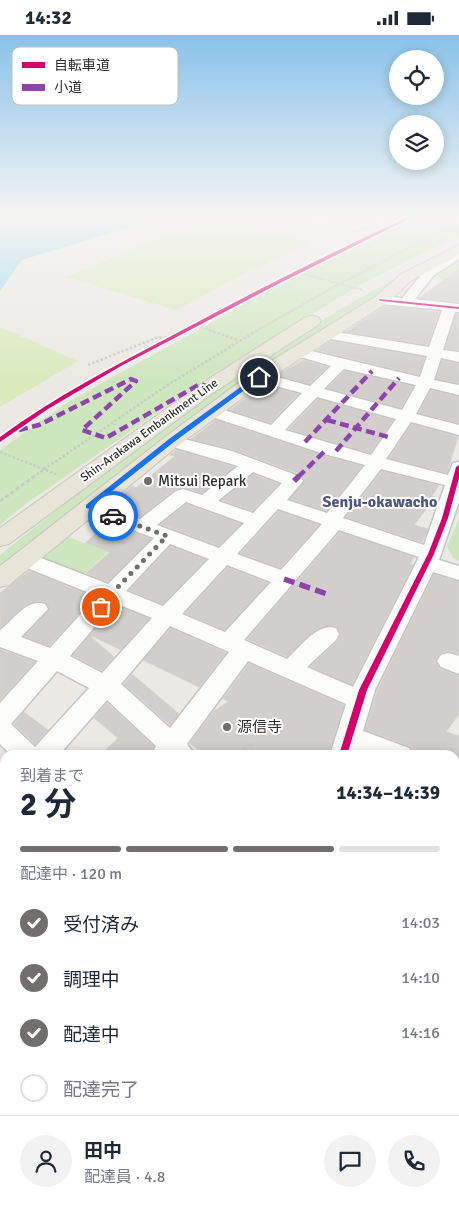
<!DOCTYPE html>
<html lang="ja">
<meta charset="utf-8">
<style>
body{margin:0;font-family:Signika,"Noto Sans JP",sans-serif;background:#f2f2f3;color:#1f2937;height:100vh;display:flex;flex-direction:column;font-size:19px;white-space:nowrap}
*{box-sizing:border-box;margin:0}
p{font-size:16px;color:#747a83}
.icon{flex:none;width:28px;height:28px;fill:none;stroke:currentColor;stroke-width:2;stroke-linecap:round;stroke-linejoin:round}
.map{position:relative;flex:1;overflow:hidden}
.sheet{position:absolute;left:0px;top:715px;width:460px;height:466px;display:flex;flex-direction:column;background:#fff;border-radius:15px 15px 0 0;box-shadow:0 2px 12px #0003}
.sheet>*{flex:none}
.fabs{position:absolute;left:389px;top:15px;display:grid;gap:10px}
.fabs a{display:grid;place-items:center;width:55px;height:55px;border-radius:50%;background:#fff;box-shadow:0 2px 12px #0003;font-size:25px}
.pin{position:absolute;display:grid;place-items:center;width:42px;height:42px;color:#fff;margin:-21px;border:2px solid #fff;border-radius:50%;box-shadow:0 1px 5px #0007}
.courier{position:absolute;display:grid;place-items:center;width:50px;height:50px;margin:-25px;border:4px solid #1a73e8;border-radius:50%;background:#fff;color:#222;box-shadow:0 1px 6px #0007}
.headline em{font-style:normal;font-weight:700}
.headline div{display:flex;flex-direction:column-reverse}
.headline{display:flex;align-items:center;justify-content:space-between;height:85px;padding:0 20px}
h1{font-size:32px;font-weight:700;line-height:38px}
.bar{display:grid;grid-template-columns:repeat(4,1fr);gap:8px 5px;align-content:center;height:60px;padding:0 20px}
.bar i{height:6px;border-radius:4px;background:#e0e1e3}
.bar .active{background:#706f6e}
.bar p{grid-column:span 4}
.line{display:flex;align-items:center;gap:12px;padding:0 20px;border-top:1px solid #e0e1e3}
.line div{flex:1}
.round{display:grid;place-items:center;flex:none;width:52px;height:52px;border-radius:26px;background:#f2f2f3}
ol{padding:0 20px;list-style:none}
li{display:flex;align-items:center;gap:15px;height:55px}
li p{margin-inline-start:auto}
li .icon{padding:5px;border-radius:50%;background:#706f6e;color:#fff;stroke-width:4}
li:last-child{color:#747a83}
li i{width:28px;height:28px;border:2px solid #e0e1e3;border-radius:50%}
.status{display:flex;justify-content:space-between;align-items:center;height:35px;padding:0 25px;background:#fff;direction:ltr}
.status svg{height:14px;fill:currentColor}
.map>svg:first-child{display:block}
</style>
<div class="status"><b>14:32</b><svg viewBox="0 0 49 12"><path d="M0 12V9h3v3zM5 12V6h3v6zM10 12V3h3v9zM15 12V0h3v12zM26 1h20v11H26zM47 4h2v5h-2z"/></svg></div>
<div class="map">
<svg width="459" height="1181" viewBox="0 0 459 1181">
<rect width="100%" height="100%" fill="#ece8e4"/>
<g fill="#cee6be">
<path d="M419 182H459V200L360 250 213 339 27 468 0 490V415L68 367 272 254Z"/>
<path d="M459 208 388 250 381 259 0 536V520C85 452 171 386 260 325 323 282 392 245 459 208Z"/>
<path d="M459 223V246L451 248 430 240Z"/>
<path d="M459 484V526L453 523 447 511Z"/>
<path d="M66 501 108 517 82 541 39 523Z"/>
<path d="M5 729V788L0 797V731Z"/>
</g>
<g fill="#d9eabb">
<path d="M210 182 312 207 246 238 176 275 66 242Z"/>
<path d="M322 182H380L355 191Z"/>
<path d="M0 292 78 326 0 372Z"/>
</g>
<path fill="#99d6ec" d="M0 182H163L22 225 0 256Z"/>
<g fill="#d1cecb" stroke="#d7d4d0">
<path d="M459 234V267L419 263Z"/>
<path d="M385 271 439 277 428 310 346 297Z"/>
<path d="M456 279H459V315L445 313Z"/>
<path d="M331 306 425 322 419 340 317 315Z"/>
<path d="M303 325 327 332 309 349 278 340Z"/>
<path d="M442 325 459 329V348L436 344Z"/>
<path d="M345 336 413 351 401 373 328 353Z"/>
<path d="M264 350 298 359 270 388 230 375Z"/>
<path d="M431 355 459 362V388L419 378Z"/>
<path d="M318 364 393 385 370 418 289 394Z"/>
<path d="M216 385 321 420 362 431 326 476 290 464 304 447 302 440 232 414 191 404Z"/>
<path d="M412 389 458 402 447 438 389 423Z"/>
<path d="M176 415 234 432 202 458 184 452 175 454 140 482 108 471 132 451 136 453 175 421 170 420Z"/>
<path d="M382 436 439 450 432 461 435 462 414 490 428 494 422 507 346 482Z"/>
<path d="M253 439 279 449 252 476 222 465Z"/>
<path d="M186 469 241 489 219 511 161 489Z"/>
<path d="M279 476 319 490 280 533 240 518Z"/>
<path d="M108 488 151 504 108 547 86 538 110 517 85 508Z"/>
<path d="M340 497 414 522 410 529 413 530 352 650 310 631 338 606 341 598 336 591H329L315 596 287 622 247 604Z"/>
<path d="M170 511 206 525 163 569 129 555Z"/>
<path d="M228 532 268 548 225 595 185 578Z"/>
<path d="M29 536 94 562 49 611 24 601 49 575 45 567 38 566 25 570 0 593V558Z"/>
<path d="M434 539 459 547V619L450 616 441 618 435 625 440 634 459 641V679L446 697 459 701V728L455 726V720H415L410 711 365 695 377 656Z"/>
<path d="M116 570 149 584 121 615 92 601 91 602 114 622 102 636 73 620Z"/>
<path d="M171 593 226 618 199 652 143 625Z"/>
<path d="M0 614 35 627 0 665Z"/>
<path d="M249 628 344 670 328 720H204L190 708 214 676 229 666 223 664Z"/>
<path d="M132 639 179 679 170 690 124 649Z"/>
<path d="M107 668 154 711 149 720H101L118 703 94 683Z"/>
<path d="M24 677 48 695 35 709 14 689Z"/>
</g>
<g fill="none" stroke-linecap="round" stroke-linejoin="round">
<g stroke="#c5c4c5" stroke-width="3">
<g id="minor">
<path d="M459 215V224L434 240 415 264 459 269V277H455L443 315 459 317V327L441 323 434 345 459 350V360L430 353 416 379 459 390V400L411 387 386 424 448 440 453 428 459 427V467L439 525 459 531V545L433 537 375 655 363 696 409 713 413 720H371L357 715 356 720H330L346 669 248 626 187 709 195 720H151L156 711 107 665 59 720H11L0 709V668L38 626 0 612V595C14 585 26 563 45 569L48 574 21 602 50 613 97 561 17 529 14 524 17 519 24 518 31 519 108 549 154 503 81 476 78 472 81 468H95L140 484 176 456 183 454 202 460 238 431 166 410 163 406 166 402 172 401 232 416 301 442 303 446 287 465 327 478 365 430 321 418 206 380 204 376 206 372 212 371 271 390 302 358 253 345 251 342 253 339 259 337 310 351 331 331 294 320 292 317 294 314 299 313 420 342 427 321 325 303 318 299 325 295 429 312 442 275 381 269 374 265 381 261 402 263 426 234ZM344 334 416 350 402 375 324 354ZM317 362 396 384 371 420 285 395ZM381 434 445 450 424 510 343 483ZM253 437 282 448 253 478 218 466ZM186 467 244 488 219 513 157 490ZM278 474 322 489 281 535 237 519ZM339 495 419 522 353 652 307 632 336 605 339 599 336 593C317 588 301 611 287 624L244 605ZM170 509 209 524 163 571 126 556ZM227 530 271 547 225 597 182 579ZM115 568 152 583 102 638 70 621ZM170 591 229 617 170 693 121 649ZM57 636 89 653 35 712 11 689Z"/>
<path d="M449 618 459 621V639L441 632 437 626 441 620Z"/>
<path d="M455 728 459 730V752L455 750Z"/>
<path d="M455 909 459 910V941L455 940Z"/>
<path d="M5 920V957L0 959V922Z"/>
<path d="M459 958V1003L455 1005V960Z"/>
<path d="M5 1115V1158L0 1160V1117Z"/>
<path d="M187 1176H226L224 1181H186Z"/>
<path d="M311 1176H359L360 1181H313Z"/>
<path d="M385 1176H423L422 1181H384Z"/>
</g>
</g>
<g stroke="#c6c5c4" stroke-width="2">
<g id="major">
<path d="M459 210V220L412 245 387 268 266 346 179 410 9 550 0 552V531L165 402 252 338 375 262 401 239Z"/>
<path d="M312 281 318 282 321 286 318 290 216 356 9 509 0 511V493L202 348 306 282Z"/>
</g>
</g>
<g stroke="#c9c9c8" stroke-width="2" stroke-dasharray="2 1" stroke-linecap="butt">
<path d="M299 182 354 197 402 182"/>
<path d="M443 182 459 186"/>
<path d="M296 237 363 255"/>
<path d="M195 290 213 296"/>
<path d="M256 296 339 249 459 188"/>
</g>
<g stroke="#c9c9c8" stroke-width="2.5" stroke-dasharray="2.5 2" stroke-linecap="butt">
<path d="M209 295 238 305"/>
<path d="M88 330 156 303 175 301"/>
<path d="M0 417 56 439"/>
<path d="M33 442 166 351 258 295"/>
</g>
<path stroke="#c9c9c8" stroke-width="3" stroke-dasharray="4 2.5" stroke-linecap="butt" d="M0 466 35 441"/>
<g stroke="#c9c9c8" stroke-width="4" stroke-dasharray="4.5 3" stroke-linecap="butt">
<path d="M237 720 252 709"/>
<path d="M0 749 5 746"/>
</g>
<use href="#minor" fill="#fcfcfb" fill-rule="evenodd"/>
<use href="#major" fill="#e8e4d6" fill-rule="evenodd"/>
<g stroke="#8e44ad" stroke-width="4.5" stroke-dasharray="9 4.5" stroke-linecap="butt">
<path d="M327 385 392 403"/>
<path d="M19 395 39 390 131 344 136 346 82 395 106 403 200 349 209 352"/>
<path d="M305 407 372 336"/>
<path d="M336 416 399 343"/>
<path d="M298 442 327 414"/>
</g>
<g stroke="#8e44ad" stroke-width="5.5" stroke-dasharray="11 5.5" stroke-linecap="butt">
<path d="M294 446 299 441"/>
<path d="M284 544 327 559"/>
</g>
<g stroke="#8e44ad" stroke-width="8" stroke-dasharray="15 8" stroke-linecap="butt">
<path d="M455 779 459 780"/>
<path d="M455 841 459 842"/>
</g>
<g stroke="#fff" stroke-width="3">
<g id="cycleway">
<path d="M408 182H413L276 250 121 331 48 374 0 407V402C56 361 116 330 177 298 253 257 330 218 408 182Z"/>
<path d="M379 264 459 272V274L381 266 379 265Z"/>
<path d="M459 430V443L448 483 434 519 367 655 347 720H339L359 655 428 519 442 483 456 432Z"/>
</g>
</g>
<use href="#cycleway" fill="#d6006c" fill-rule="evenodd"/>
</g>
<linearGradient id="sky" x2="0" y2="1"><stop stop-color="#88c2ea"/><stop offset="0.52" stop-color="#f6f5f3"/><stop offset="1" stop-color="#f6f5f3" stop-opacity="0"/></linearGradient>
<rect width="459" height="347" fill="url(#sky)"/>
<path fill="#1a73e8" d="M257 340 262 342 174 407 93 471 116 479V482L86 473V470L169 404Z"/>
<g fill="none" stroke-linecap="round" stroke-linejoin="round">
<path stroke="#706f6e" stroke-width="5" stroke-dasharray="0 9" d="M101 572 114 556 167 501 113 481"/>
</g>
<g fill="#706f6e" stroke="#fff" stroke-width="2">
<circle cx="148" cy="446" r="5"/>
<circle cx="227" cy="692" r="5"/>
</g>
<g text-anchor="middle" stroke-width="4" stroke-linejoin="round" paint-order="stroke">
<g font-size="12" fill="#2e2e2e" stroke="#fff">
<text transform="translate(149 395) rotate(-36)" y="4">Shin-Arakawa Embankment Line</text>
</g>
<g font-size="15" fill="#2e2e2e" stroke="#fff" text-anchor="start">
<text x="158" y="451">Mitsui Repark</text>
<text x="237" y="697">源信寺</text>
</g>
<g font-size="16" font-weight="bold" fill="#4d5680" stroke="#fff">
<text x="380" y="472">Senju-okawacho</text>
</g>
</g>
<rect x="12" y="12" width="166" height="58" rx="8" fill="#fff" stroke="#c0c0c0" stroke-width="1"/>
<rect x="22" y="27" width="23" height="6" fill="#d6006c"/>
<rect x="22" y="49" width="23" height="7" fill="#8e44ad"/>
<g font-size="14" fill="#2e2e2e">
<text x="54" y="35">自転車道</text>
<text x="54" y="57">小道</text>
</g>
</svg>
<div class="fabs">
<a><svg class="icon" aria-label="locate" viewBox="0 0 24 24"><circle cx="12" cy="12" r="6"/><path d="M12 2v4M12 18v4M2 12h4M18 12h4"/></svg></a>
<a><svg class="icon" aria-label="layers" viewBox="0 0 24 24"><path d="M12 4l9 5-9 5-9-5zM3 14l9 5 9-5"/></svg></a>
</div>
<div class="pin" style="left:101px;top:572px;background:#ea580c"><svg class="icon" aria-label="bag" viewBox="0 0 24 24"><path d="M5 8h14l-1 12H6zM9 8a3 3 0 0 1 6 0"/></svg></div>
<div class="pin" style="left:259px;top:342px;background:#1f2937"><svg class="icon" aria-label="home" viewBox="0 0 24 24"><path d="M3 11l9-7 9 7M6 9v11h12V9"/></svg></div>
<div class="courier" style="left:113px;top:481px"><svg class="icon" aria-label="car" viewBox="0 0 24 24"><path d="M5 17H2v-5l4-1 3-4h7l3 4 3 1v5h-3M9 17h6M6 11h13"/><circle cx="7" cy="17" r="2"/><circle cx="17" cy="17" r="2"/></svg></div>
<section class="sheet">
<div class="headline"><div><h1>2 分</h1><p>到着まで</p></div><em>14:34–14:39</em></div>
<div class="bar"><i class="active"></i><i class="active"></i><i class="active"></i><i></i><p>配達中 · 120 m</p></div>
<ol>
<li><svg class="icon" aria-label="check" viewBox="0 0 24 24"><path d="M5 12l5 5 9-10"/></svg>受付済み<p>14:03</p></li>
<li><svg class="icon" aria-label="check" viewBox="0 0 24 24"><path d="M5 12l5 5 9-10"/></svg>調理中<p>14:10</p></li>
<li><svg class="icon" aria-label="check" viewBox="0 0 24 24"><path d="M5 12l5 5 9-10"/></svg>配達中<p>14:16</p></li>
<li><i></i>配達完了</li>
</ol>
<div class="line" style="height:90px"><a class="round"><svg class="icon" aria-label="person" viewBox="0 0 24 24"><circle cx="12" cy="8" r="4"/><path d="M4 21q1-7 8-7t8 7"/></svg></a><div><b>田中</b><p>配達員 · 4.8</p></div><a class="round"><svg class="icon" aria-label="chat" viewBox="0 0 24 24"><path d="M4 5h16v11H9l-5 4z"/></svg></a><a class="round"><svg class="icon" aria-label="phone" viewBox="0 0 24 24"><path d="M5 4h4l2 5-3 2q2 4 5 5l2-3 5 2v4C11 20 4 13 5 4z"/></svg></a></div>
</section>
</div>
